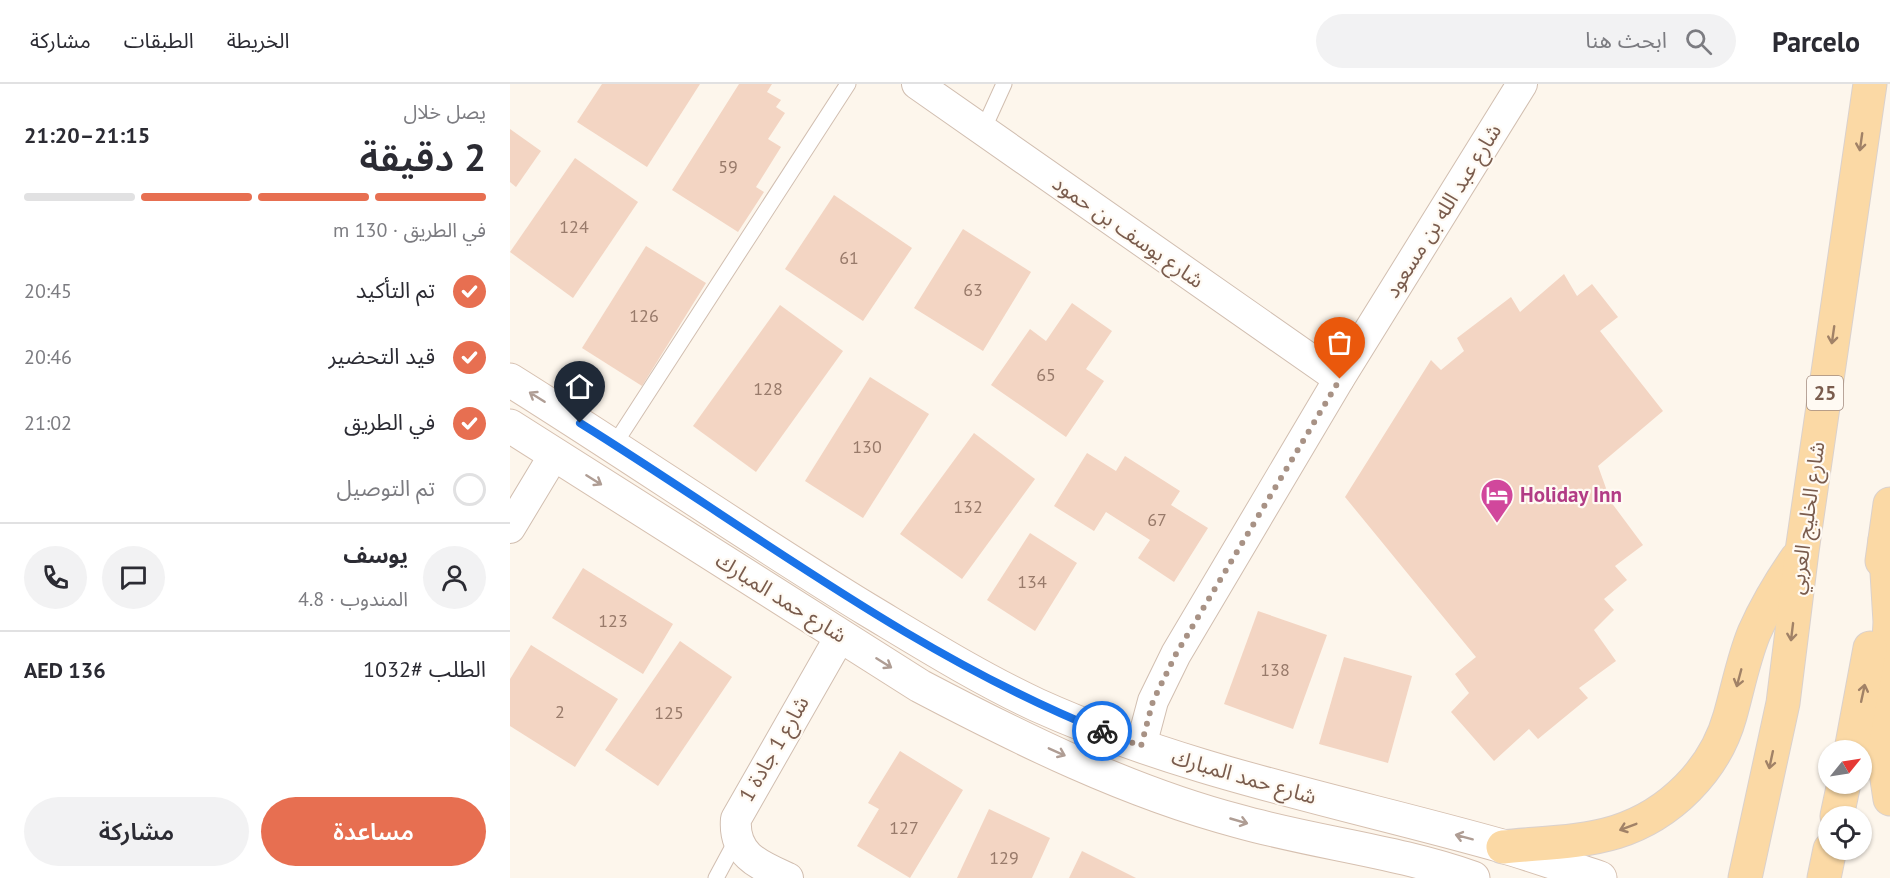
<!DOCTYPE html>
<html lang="ar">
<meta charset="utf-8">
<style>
body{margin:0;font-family:"PT Sans","Noto Sans Arabic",sans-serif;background:#f2f2f3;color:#2b2b33;direction:rtl;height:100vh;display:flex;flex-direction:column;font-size:22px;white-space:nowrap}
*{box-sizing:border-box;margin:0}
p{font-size:20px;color:#7c7c81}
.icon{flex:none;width:33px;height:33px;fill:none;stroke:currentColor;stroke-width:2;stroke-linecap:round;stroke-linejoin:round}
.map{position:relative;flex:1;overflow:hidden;direction:ltr}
.sheet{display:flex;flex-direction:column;background:#fff;width:510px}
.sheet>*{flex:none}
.needle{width:39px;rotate:60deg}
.controls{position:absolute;left:1308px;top:656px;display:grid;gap:12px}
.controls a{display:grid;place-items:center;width:54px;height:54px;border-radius:50%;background:#fff;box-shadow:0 2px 4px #0004;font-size:30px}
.pin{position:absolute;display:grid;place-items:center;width:51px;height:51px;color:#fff;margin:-62px -26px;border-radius:50% 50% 50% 0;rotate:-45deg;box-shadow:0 0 6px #0007}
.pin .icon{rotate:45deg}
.courier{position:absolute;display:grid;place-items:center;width:60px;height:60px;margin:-30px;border:4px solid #1a73e8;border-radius:50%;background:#fff;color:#222;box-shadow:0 2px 8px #0007}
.head em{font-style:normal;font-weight:600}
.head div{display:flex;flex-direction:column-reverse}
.head{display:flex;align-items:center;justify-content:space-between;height:102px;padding:0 24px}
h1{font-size:39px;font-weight:600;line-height:45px}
.bar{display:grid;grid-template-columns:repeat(4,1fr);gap:9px 6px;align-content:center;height:72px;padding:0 24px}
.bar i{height:8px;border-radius:4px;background:#e1e1e2}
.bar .on{background:#e76f51}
.bar p{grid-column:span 4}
.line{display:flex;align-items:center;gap:15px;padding:0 24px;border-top:2px solid #e1e1e2}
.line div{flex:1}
.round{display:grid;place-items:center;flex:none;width:63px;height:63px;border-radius:32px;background:#f2f2f3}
ol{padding:0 24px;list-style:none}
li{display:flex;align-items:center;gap:18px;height:66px}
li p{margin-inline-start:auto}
li .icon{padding:6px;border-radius:50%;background:#e76f51;color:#fff;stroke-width:4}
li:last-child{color:#7c7c81}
li i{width:33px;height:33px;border:3px solid #e1e1e2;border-radius:50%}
.action{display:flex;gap:12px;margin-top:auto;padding:12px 24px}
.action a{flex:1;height:69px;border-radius:36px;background:#e76f51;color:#fff;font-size:24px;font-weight:600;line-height:69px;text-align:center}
.action a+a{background:#f2f2f3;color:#2b2b33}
header{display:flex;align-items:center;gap:36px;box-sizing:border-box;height:84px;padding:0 30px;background:#fff;border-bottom:2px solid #e1e1e2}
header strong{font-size:28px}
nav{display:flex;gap:33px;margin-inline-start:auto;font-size:21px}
.search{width:420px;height:54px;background:#f2f2f3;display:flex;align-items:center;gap:15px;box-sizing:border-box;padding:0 21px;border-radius:33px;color:#7c7c81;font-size:22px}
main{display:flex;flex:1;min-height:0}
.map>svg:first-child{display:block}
</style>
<header>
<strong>Parcelo</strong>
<div class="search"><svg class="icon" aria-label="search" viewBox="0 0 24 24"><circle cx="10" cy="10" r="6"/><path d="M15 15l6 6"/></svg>ابحث هنا</div>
<nav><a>الخريطة</a><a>الطبقات</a><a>مشاركة</a></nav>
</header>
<main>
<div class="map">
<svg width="1380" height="794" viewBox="0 0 1380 794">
<rect width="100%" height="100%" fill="#fdf6ec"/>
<g fill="#f3d5c3">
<path d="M92 0H190L137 83 67 38Z"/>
<path d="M229 0H262L257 8 271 16 266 23 275 29 258 55 271 63 246 103 254 108 228 148 162 106Z"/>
<path d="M0 45 31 67 6 103 0 98Z"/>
<path d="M65 74 128 118 63 214 0 168Z"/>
<path d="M324 111 402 164 353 237 275 185Z"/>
<path d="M453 145 521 188 473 267 404 224Z"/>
<path d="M136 162 196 199 132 302 72 264Z"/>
<path d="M1054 190 1067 212 1082 200 1108 233 1090 247 1153 327 1088 382 1101 418 1133 461 1105 482 1117 496 1094 515 1104 526 1084 546 1106 577 1069 604 1078 614 1028 655 1019 645 984 677 941 628 959 609 945 590 966 573 835 413 921 276 931 286 954 267 947 254 1001 213 1010 228Z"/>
<path d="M562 219 602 247 576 285 594 297 556 353 481 301 520 245 536 257Z"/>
<path d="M270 221 333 267 246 388 183 342Z"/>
<path d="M360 293 419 330 353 434 295 397Z"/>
<path d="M464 349 525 395 452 495 390 450Z"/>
<path d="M577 369 606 387 615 372 670 407 661 421 698 444 664 498 628 474 640 456 596 428 584 447 544 422Z"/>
<path d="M520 449 567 479 525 547 477 516Z"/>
<path d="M73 484 163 540 133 590 42 534Z"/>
<path d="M748 527 817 551 783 645 714 620Z"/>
<path d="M170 557 222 593 148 702 95 666Z"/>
<path d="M21 561 108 615 65 683 0 642V595Z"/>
<path d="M834 573 902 592 878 679 809 660Z"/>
<path d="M390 667 453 706 400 794 347 762 369 725 358 719Z"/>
<path d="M479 725 540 754 522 794H447Z"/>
<path d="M572 767 626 794H559Z"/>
</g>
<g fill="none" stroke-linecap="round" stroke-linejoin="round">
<g stroke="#d1beb0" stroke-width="17">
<g id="service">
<path d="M473 46 494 0"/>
<path d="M104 361 338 0"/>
<path d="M206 794 227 755"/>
</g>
</g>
<g stroke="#d1beb0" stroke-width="32">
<g id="minor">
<path d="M407 0 829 295"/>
<path d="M0 444 44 371"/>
<path d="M631 662 643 617 666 570 829 295 1012 0"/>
<path d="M278 794C249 781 223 771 226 735L331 551"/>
</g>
</g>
<g stroke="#d6c0b0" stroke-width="35">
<g id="secondary">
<path d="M0 296C120 371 237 452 358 526 413 559 469 594 527 621 675 688 836 718 992 762 1025 772 1057 783 1090 794"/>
<path d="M0 342 410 602C511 655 618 708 728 737 806 759 887 767 963 794"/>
</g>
</g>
<g stroke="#dad1cd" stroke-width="35">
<g id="primary">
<path d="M1375 456 1380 538 1373 669 1380 715"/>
<path d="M1372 477 1380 420"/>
<path d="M1341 666 1360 564"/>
<path d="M1327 732 1334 699"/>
<path d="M993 763C1030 759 1070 759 1106 748 1160 731 1205 686 1220 632 1228 604 1233 576 1244 549 1256 522 1271 497 1287 474"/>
<path d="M1235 794 1273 619 1292 467 1360 0"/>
<path d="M1314 794 1320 765"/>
</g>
</g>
<use href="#service" stroke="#fff" stroke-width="15"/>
<use href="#minor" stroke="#fff" stroke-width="30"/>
<use href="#secondary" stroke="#fff" stroke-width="33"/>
<use href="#primary" stroke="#fbd9a5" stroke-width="33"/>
</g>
<defs><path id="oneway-shaft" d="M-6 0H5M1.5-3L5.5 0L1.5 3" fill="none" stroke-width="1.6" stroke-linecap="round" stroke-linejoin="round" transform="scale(1.5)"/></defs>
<g stroke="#a18267">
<use href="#oneway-shaft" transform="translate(1351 58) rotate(98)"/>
<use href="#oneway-shaft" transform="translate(1323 251) rotate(98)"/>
<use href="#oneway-shaft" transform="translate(1282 548) rotate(97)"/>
<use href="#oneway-shaft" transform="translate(1229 594) rotate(105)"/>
<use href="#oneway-shaft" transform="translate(1353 609) rotate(-78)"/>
<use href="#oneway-shaft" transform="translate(1261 676) rotate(102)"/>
<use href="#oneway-shaft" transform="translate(1118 743) rotate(159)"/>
</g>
<g stroke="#af9d94">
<use href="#oneway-shaft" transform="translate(27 313) rotate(-148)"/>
<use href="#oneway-shaft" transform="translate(84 396) rotate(32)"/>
<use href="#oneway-shaft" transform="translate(374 579) rotate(32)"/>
<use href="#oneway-shaft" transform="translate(547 668) rotate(24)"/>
<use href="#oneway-shaft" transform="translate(729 737) rotate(16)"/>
<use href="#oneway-shaft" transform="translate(954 753) rotate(-165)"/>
</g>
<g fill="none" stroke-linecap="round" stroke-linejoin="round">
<path stroke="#a89285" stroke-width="6" stroke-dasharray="0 10.8" d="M592 647 631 662 643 617 666 570 830 295"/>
<path stroke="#1a73e8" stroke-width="8" d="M70 339C242 446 403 571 592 647"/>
</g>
<defs>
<g id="hotel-pin" transform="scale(1.725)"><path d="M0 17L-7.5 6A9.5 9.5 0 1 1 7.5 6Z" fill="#d1479c" stroke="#fffaf3"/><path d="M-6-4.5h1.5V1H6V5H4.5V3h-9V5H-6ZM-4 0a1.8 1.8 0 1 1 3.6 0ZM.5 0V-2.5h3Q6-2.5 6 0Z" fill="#fff"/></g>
</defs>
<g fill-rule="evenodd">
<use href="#hotel-pin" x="987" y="411"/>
</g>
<g text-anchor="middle" stroke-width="4.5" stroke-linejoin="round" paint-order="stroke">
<g font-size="18" fill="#987a6a">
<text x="218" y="89">59</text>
<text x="64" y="149">124</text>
<text x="339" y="180">61</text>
<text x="463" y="212">63</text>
<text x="134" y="238">126</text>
<text x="536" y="297">65</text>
<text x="258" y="311">128</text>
<text x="357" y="369">130</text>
<text x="458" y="429">132</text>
<text x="647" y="442">67</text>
<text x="522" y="504">134</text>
<text x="103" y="543">123</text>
<text x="765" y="592">138</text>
<text x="50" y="634">2</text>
<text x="159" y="635">125</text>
<text x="394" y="750">127</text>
<text x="494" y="780">129</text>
</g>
<rect fill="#fffaf3" stroke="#a28b7f" stroke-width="1.5" x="1297" y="292" width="36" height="34" rx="4.5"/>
<g font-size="20" font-weight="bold" fill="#7a5c4d">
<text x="1315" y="316">25</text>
</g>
<g font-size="21" fill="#7a5c4d" stroke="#fffaf3">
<text transform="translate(933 127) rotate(-58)" y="7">شارع عبد الله بن مسعود</text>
<text transform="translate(618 148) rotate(35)" y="7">شارع يوسف بن حمود</text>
<text transform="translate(1297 434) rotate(-82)" y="7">شارع الخليج العربي</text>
<text transform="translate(271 514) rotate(32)" y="7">شارع حمد المبارك</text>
<text transform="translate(264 665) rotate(-60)" y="7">شارع 1 جادة 1</text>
<text transform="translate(734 693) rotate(16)" y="7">شارع حمد المبارك</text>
</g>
<g font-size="21" font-weight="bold" fill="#b23c85" stroke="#fffaf3" text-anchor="start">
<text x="1010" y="418">Holiday Inn</text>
</g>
</g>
</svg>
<div class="controls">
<a><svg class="needle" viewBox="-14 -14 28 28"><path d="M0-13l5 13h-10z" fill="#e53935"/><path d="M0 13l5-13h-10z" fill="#7c7c81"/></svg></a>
<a><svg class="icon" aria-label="locate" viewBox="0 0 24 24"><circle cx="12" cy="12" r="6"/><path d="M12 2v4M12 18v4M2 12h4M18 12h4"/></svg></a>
</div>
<div class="pin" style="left:830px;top:295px;background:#ea580c"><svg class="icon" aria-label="bag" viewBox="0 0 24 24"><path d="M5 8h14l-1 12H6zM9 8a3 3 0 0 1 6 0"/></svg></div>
<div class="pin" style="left:70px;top:339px;background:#1f2937"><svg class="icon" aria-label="home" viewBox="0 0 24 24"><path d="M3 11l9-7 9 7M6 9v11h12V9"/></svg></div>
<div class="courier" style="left:592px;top:647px"><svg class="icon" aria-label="bike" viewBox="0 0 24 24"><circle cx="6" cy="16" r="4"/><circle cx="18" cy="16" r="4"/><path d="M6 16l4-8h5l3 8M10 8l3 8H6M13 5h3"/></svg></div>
</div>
<section class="sheet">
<div class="head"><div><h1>2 دقيقة</h1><p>يصل خلال</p></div><em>21:15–21:20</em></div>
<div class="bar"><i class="on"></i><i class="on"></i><i class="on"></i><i></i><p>في الطريق · 130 m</p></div>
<ol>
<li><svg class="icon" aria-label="check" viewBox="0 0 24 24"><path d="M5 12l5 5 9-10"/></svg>تم التأكيد<p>20:45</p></li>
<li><svg class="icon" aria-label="check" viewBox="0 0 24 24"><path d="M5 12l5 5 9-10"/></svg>قيد التحضير<p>20:46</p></li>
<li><svg class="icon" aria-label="check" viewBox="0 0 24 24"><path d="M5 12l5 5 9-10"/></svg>في الطريق<p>21:02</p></li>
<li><i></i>تم التوصيل</li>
</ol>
<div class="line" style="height:108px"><a class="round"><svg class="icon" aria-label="person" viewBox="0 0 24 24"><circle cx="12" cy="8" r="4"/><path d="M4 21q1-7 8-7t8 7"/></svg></a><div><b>يوسف</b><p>المندوب · 4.8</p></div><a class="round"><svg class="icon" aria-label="chat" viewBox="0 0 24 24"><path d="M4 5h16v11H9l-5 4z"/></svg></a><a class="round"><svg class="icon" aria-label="phone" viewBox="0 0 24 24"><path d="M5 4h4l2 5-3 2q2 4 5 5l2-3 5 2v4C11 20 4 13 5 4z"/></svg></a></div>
<div class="line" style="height:78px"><div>الطلب #1032</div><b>AED 136</b></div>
<div class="action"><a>مساعدة</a><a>مشاركة</a></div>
</section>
</main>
